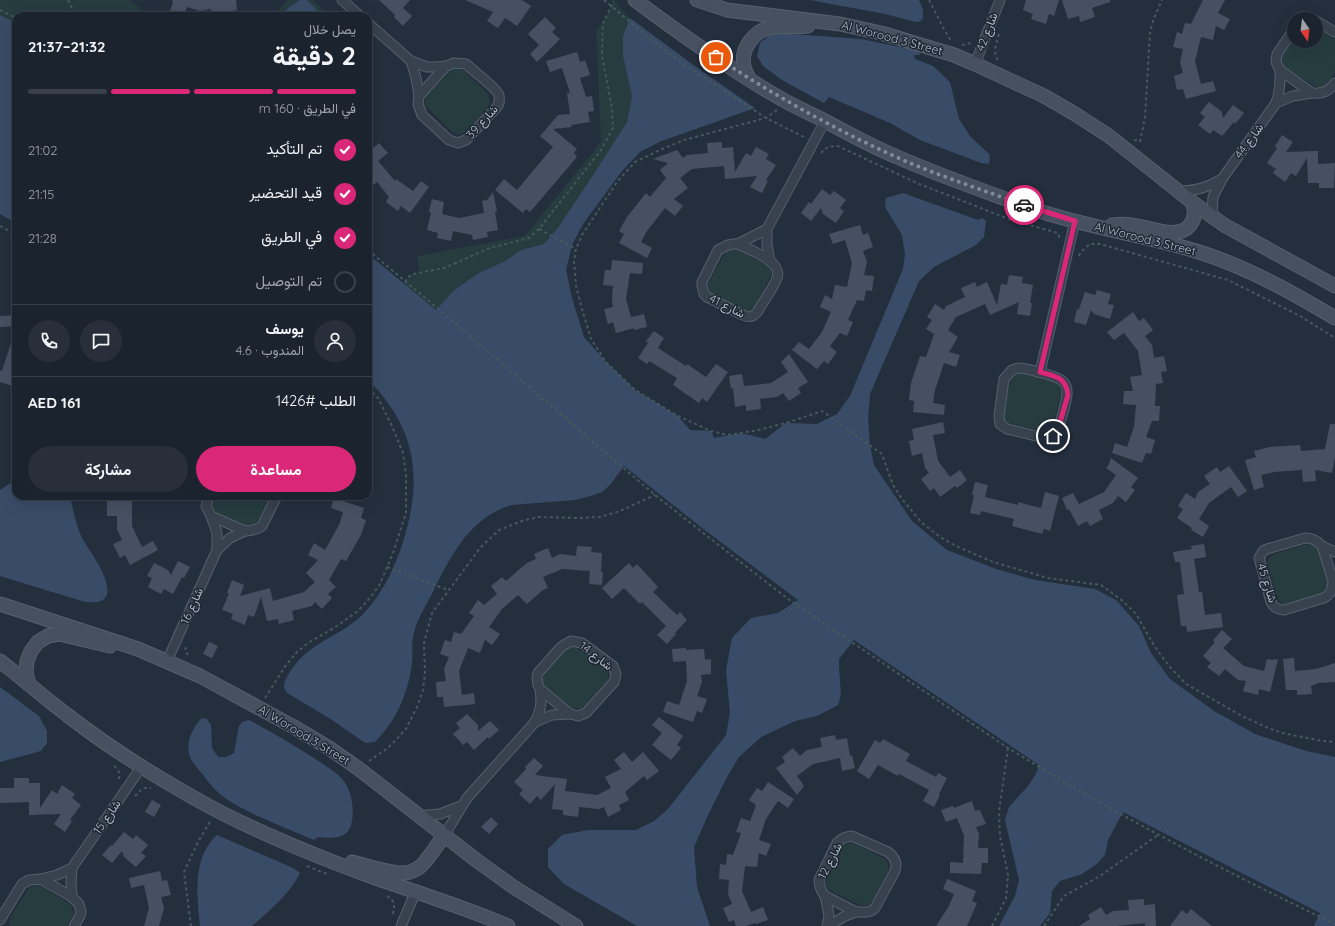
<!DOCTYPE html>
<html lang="ar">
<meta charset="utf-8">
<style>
body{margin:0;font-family:Quicksand,Vazirmatn,sans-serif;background:#282f3a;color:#f1f3f6;direction:rtl;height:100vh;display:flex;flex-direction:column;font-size:15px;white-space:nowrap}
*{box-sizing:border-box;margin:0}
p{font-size:13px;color:#a0a4aa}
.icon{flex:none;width:22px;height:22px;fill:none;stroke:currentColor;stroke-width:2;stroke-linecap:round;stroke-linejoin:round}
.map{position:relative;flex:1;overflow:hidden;direction:ltr}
.sheet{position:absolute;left:12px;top:12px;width:360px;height:488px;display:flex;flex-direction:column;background:#1b232e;border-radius:12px;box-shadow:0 4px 16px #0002,0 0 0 1px #39404a;direction:rtl}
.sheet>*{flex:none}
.needle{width:26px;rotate:166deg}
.tools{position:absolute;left:1287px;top:12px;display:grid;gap:8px}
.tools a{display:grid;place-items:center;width:36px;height:36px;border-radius:50%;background:#1b232e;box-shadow:0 4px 16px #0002,0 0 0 1px #39404a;font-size:20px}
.pin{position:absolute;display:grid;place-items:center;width:34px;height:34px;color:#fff;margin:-17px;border:2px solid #fff;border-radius:50%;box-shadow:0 1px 4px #0007}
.courier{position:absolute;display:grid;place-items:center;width:40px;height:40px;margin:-20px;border:3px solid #db2777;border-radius:50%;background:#fff;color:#222;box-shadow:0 1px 5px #0007}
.summary em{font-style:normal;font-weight:700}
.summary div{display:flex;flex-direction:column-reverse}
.summary{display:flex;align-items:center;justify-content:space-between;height:68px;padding:0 16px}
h1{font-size:26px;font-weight:700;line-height:30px}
.bar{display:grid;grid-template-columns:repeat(4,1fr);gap:6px 4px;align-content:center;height:48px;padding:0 16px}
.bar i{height:5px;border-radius:3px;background:#39404a}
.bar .selected{background:#db2777}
.bar p{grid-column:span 4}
.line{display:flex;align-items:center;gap:10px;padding:0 16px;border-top:1px solid #39404a}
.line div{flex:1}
.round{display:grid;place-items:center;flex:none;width:42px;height:42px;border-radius:21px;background:#282f3a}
ol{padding:0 16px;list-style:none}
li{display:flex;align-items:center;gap:12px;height:44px}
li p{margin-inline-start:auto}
li .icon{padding:4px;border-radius:50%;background:#db2777;color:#fff;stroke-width:4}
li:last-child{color:#a0a4aa}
li i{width:22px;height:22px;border:2px solid #39404a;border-radius:50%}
.cta{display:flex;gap:8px;margin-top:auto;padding:8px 16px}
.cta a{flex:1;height:46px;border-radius:24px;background:#db2777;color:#fff;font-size:16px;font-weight:700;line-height:46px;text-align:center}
.cta a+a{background:#282f3a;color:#f1f3f6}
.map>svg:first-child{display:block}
</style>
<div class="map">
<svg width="1335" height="926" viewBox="0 0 1335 926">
<rect width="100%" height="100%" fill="#242f3e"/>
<g fill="#263c3f">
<path d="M0 0H130L149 16H16V23L0 15Z"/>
<path d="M288 0H300L288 8 280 16H273Z"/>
<path d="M307 0H313L330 16H323Z"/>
<path d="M614 1 630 18 623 36V56L632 96 627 122 599 166 557 229 544 244 521 250 505 261 477 274 453 291 436 310 404 284C408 277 411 274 419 272L417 256 525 236 601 142 596 29 603 23Z"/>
<path d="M1316 26 1335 38C1335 47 1335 61 1335 70 1333 78 1326 87 1318 88L1286 69C1276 59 1288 47 1294 38V41H1316Z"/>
<path d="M455 69H459L464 71 488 94 490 103 488 107 464 133C459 135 456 135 451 131L425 105V100L427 95 451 71Z"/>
<path d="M732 249 738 250 768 266 772 273 755 308 747 312 712 296C708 291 708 288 709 282L724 255 727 251Z"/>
<path d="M1023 372 1056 381 1059 383 1062 388 1053 425 1046 431H1042L1008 423 1004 420 1002 416 1011 380C1013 375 1016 373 1023 372Z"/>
<path d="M213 496H271L259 521C255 526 252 527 245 527L215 512 212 509 210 504Z"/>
<path d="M1307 544 1315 547 1318 551 1328 583C1327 588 1325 591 1321 594L1288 605C1282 604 1280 602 1277 597L1267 562 1270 557 1274 554Z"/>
<path d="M570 645 579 646 607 668C609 674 609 677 606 682L582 709H576L571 708 545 686C542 680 542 678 545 673L566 647Z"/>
<path d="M849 843H854L885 859C889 864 889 867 888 872L873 900C869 905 866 906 860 905L829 890 825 882 841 847Z"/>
<path d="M37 885 42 886 71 905 74 914 67 926H10L9 921 11 916 29 888Z"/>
</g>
<g fill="#394c67">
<path d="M300 0H307L323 16H280L288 8Z"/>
<path d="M810 0H919L923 10V18L919 22H916L885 14Z"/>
<path d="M0 15 16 23V223L0 214Z"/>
<path d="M630 18 696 67 755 108 659 142 640 152 622 171 583 224 572 245 566 270 572 298 584 337 606 362 635 390 678 416 690 430 711 431 714 438 742 433 765 439 786 423 817 424 837 414 850 396 903 269 905 254 902 235 885 207 886 198 903 193 978 220 982 218 986 221 984 237 976 245 934 267 919 281 870 394 868 418 870 446 874 465 912 521 947 550 996 569 1035 580 1095 589 1116 600 1139 626 1151 653 1170 679 1214 711 1255 734 1306 751 1335 757V926H1314L1320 913 1123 812 1108 840 1105 855 1098 863 1082 874 1060 881 1052 891 1050 913 1040 926H999L1015 896 1019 880 1005 820 1009 807 1028 786 1036 774 1039 765 854 640 839 659V668L841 695 838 705 817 716 795 721 761 737 739 757 727 777 708 815 694 847 697 887 710 926H637L564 884 548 867V849L562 835 588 830H636L654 821 668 809 726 735 730 713 726 670 732 638 751 618 778 613 798 600 706 531 624 466 610 485 602 492 594 495 575 500 512 505C470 517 451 555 433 592 426 605 417 619 414 633 411 643 413 653 412 663 408 693 397 720 375 742L366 743 361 740 329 718 287 693C286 691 285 690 284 688 283 680 295 664 300 659 319 639 348 632 366 611 383 592 394 569 402 545 423 481 418 429 368 380V254L436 310 453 291 477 274 505 261 521 250 544 244 557 229 599 166 627 122 632 96 623 56V36Z"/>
<path d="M778 33 861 39 919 51 920 55H914L915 59 933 66 950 82 959 119 970 136 990 155 989 164 981 163 920 140 890 123 829 97 824 103 782 80 763 66 757 56 760 43 770 35Z"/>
<path d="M16 479V496H70C73 510 76 525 82 538 88 549 121 591 101 601 96 603 90 602 85 602L0 576V490Z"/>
<path d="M0 687 39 716 47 731V743L41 751 0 762Z"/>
<path d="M202 718 207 719 211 725 212 748 218 757H226L234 753 239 726 242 722 249 720C274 733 297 747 320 762 327 767 336 772 342 779 352 789 355 812 351 825 347 840 330 838 318 837L314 840C286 828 253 816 228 800 219 794 210 785 204 776 200 771 194 765 191 759 184 746 192 727 202 718Z"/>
<path d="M217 835 293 868 300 873C289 895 270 910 252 926H200C197 895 192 858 217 835Z"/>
</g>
<g fill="#455162">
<path d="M172 0H236L237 10 227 12V16H212L211 9 200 11 187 7 183 16 170 11 173 2Z"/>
<path d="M379 0H410L403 8 412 16 403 26 394 17 395 15Z"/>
<path d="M465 0H522L531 6 517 26 505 18 498 28 487 21 493 12Z"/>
<path d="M1026 0H1059L1054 16 1049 14 1046 24 1031 19 1033 14 1023 10Z"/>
<path d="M1062 0H1110V2L1092 8 1095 17 1080 22 1079 16 1068 19Z"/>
<path d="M1203 0H1225L1218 13 1230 19 1224 30 1216 26 1213 40 1201 37 1195 61 1201 84 1213 81 1216 91 1186 99 1183 89 1177 90 1174 76 1183 73 1180 62 1183 49 1173 47 1177 32 1182 34 1185 23 1191 24Z"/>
<path d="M545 17 556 28 552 32 560 39 537 62 530 54 539 45 528 34Z"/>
<path d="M577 52 580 62 585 60 590 75 580 78 586 97 592 96 594 111 588 112 590 122 571 125 572 127 553 129 577 149 574 153 577 157 530 212 526 209 523 213 495 190 504 179 517 190 553 147 540 136 558 115 570 114 567 93H570L562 68 550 72 546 61Z"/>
<path d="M1209 102 1222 112 1223 118 1233 105 1244 113 1235 124 1234 122 1222 136 1213 130 1210 134 1198 125 1205 117 1200 113Z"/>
<path d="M1282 135 1293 142 1286 152 1318 151V164L1335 163 1334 188H1319V183H1308L1307 158 1296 176 1291 173 1285 182 1273 173 1276 169 1267 163 1277 148 1275 146Z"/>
<path d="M722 142V148L733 147 735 172 746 153 751 156 756 147 769 154 766 159 776 165 766 180 768 181 762 193 750 187 757 176 725 179 724 166 692 169 680 178 688 188 674 199 683 206 675 216 665 208 647 231 641 242 652 248 647 258 619 243 624 234 619 231 627 217 646 193 650 197 666 178 660 170 668 163 653 159 677 150 683 158 687 155 708 153 707 143Z"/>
<path d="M379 143 388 153 378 161 395 181 396 179 413 191 421 181 429 187 410 213 401 206 398 211 386 202 389 197 377 182 368 189V150L370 151Z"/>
<path d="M822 189 830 195 834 191 846 200 840 208 844 211 836 223 823 214 821 208 811 221 801 213 809 202 811 204Z"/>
<path d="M493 192 497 211 495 212 498 230 487 232 488 237 473 240 472 235 453 231 451 241 437 238 438 233 427 230 431 213 429 212 432 199 444 202 442 214 459 218 484 213 482 201 487 200Z"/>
<path d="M860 225 863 235 868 233 873 247 863 251 867 262 864 275 874 276 872 291 866 290 864 301 857 300 848 320 853 322 847 336 840 333 830 346 837 352 828 364 824 361 817 369 792 350 799 342 809 349 822 332 831 312 820 307 825 295 832 299 835 285 847 287 852 263 845 240 833 244 829 234Z"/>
<path d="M612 260 643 263 642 274 630 273 626 299 631 317 644 314 647 327 634 330V328L616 333 613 322 608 324 604 309 613 307 612 300 613 286 603 285 605 270H611Z"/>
<path d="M1009 275 1023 277 1022 283 1033 285 1030 303H1032L1030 316 1017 314 1019 302 990 315 985 304 956 317 948 330 958 337 949 352 960 355 956 367 944 363 935 390 933 403 945 405 944 415 913 412 914 401 909 400 911 383 920 356 926 357 934 334 926 329 932 320 927 317 935 304 944 310 946 306 965 297 961 288 975 282 977 287 987 282 997 305 1001 284 1007 285Z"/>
<path d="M1097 290 1111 294 1108 304 1114 305 1110 319 1094 314 1091 310 1086 325 1074 322 1077 309H1079L1085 292 1095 295Z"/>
<path d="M1133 312 1139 321 1144 318 1153 330 1145 336 1152 345 1154 358 1164 356 1167 371 1161 372 1163 383 1156 384 1155 406H1160L1159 421H1152L1146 437 1155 440 1151 454 1146 453 1142 463 1112 453 1115 443 1127 447 1134 427 1136 405 1123 404 1124 391H1133L1130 377 1142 375 1138 351 1124 333 1114 340 1107 332Z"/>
<path d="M16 315V326L0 327V316Z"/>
<path d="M654 331 664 338 658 348 686 366 687 364 706 377 716 364 728 372 707 402 702 398 699 403 673 385 677 378 649 361 647 364 638 358 648 343 646 341Z"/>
<path d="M14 334H16V387L0 382V370L2 371Z"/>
<path d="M789 354 808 382 798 388 801 393 789 401 783 393 777 397 760 399 761 409 746 411V405L735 407 733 388 731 389 729 376 742 374 744 386 771 383 788 372 781 362Z"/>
<path d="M943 422 945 433 933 435 938 461 950 477 960 470 967 480 957 488 955 486 940 497 934 488 930 491 921 479 929 473 925 468 922 453 912 456 909 441 914 440 912 429Z"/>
<path d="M1330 424H1335V457L1332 473 1315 470 1316 481 1303 482 1302 470 1274 472 1261 475 1264 487 1254 490 1245 460 1256 457 1254 451 1270 447 1300 445 1301 451 1325 449Z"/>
<path d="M1111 458 1138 478 1131 487 1135 490 1126 502 1118 496 1113 503 1099 510 1103 519 1090 526 1087 521 1078 526 1069 509 1067 510 1062 498 1073 493 1079 504 1104 492 1116 475 1106 468 1109 464Z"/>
<path d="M1229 466 1247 491 1238 497 1231 487 1209 503 1199 519 1209 526 1203 537 1191 530 1192 528 1177 518 1183 509 1178 506 1186 493 1195 499 1198 492 1210 484 1204 476 1217 467 1220 472Z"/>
<path d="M975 482 988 485 985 497 1018 505V502L1041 508 1045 492 1059 496 1050 531 1044 529 1042 534 1012 526 1014 519 981 511 980 515 970 513 974 495H972Z"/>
<path d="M113 496H132V526L142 547 153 541 158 550 130 565 125 555 120 558 113 544 122 540 117 529V516H107V501H113Z"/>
<path d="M334 498 364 508 361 518 366 520 361 535 346 561 341 559 329 580 336 587 328 594 332 598 322 609 315 602 312 606 292 611 294 620 279 624 278 619 267 621 261 597 254 617 248 615 245 625 231 619 233 614 222 610 229 593H227L232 580 244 585 240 596 270 588 273 601 304 592 315 582 306 573 318 560 308 555 314 543 325 550 339 525 343 512 331 508Z"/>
<path d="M1204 544 1206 557 1194 559 1199 592H1202L1205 615 1221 613 1223 627 1187 632 1186 626H1181L1177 595 1184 594 1180 562H1175L1173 552 1192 549 1191 546Z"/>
<path d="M577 546 592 547 591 552 602 553 601 572H603L602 585 589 584 590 571 562 569 543 577 548 588 543 590 527 604 518 595 502 609 489 627 500 634 492 645 485 640 480 653 468 648 459 671 462 695 474 693 475 704 444 707 443 697H437L436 682 446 681 444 669 449 657 440 654 445 640 451 642 454 632 461 634 474 616 469 613 478 600 484 605 497 594 491 586 502 577 506 581 527 563 536 559 534 554 548 548 552 558 560 554 576 556Z"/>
<path d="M178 561 190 567 184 578 182 577 173 594 164 589 161 594 148 587 152 578 147 576 154 563 168 570 171 575Z"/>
<path d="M629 563 633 568 637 564 658 587 653 592 677 615 680 612 687 620 675 633 676 634 667 644 657 635 666 626 642 602 640 604 624 588 612 599 602 588Z"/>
<path d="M1222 630 1232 639 1223 648 1244 666 1264 671 1267 659 1272 660 1278 659 1270 692 1259 689 1258 695 1243 691 1246 681 1238 680 1225 669 1219 676 1207 667 1211 663 1203 656 1215 642 1213 640Z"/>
<path d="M209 642 218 646 212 658 203 654Z"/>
<path d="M686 648V650L704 649 705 660 711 659V674L701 675 702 682 697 696 707 699 702 713 697 711 693 722 663 712 667 701 679 705 687 681 686 661 673 662 672 649Z"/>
<path d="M1294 658 1295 671 1316 669 1335 663V682L1319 683 1311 686 1312 694 1297 695V690H1286L1283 659Z"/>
<path d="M467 714 478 725V731L490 721 499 730 489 739 488 737 474 750 467 742 463 745 453 734 460 728 456 723Z"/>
<path d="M659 717 683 736 677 745 681 748 671 760 652 745 662 733 652 725Z"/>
<path d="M835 735 836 740 847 738 850 756 852 755 855 768 842 771 840 758 813 764 797 776 804 786 797 795 776 768 785 762 782 757 793 748 800 756 807 750 822 747 820 738Z"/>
<path d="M883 739 910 754 906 761 936 777 938 773 947 778 939 794 940 795 934 807 923 801 929 790 899 774 898 776 878 765 869 779 857 771 875 740 880 743Z"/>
<path d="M624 752 632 762 643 752 659 771 647 780 644 776 625 792 629 800 619 805 621 810 608 817 604 807 599 809 579 807 578 817 563 815V810L552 809 555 784 541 800 537 796 530 804 519 794 523 790 514 782 526 769 525 767 534 758 543 766 535 775 567 779 565 791 597 795 611 788 605 777 621 769 614 760Z"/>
<path d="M14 778H29V783H40V808L52 790 57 794 62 785 75 794 72 798 81 805 70 820 72 821 65 832 54 824 61 814 29 815V802L0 803V788H14Z"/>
<path d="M768 782 794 799 788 808 778 801 766 819 759 840 771 844 766 856 759 853 757 867 745 866 742 891 751 912 763 907 768 920 756 924 755 923 746 926H736L734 920 729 922 723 908 732 904 728 894 729 880 719 879 720 864 726 865 727 854 733 855 741 833 736 832 741 818 750 821 756 805 749 800 757 788 762 791Z"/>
<path d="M152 800 161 805 154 817 145 812Z"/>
<path d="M972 801 975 811 980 810 986 824 976 827 979 834 978 848H988V863H982L981 874 950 873V862L963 863 964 836 957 818 946 822 941 810 953 806 954 808Z"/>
<path d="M491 817 498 824 489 834 481 827Z"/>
<path d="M124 832 133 839 136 835 148 845 141 853 146 856 136 867 124 857 122 851 112 863 102 855 111 845 112 846Z"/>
<path d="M160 871 162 881 167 880 171 895 161 897 164 908 159 926H144L149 908 144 885 131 888 129 878Z"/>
<path d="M947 879 976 891 972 901 977 903 967 926H936L949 906 954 894 943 889Z"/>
<path d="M1144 899V905L1155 904 1156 926H1145V923L1117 926H1079L1090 919 1088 915 1101 907 1106 915 1113 911 1129 910 1128 900Z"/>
<path d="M1191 909 1212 926H1170L1182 910 1187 914Z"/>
</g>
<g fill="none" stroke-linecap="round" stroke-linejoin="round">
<g stroke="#565f6c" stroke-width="11">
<g id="street">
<path d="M342 0 360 16"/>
<path d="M1316 21 1335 32"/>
<path d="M368 23 411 61 427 67H436L446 66 454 63 466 64C473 71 496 87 499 95 500 100 499 104 497 107L466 140 458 143 449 140 422 115 418 104 419 96 446 66"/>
<path d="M1294 29 1277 54 1276 62 1280 70 1312 93C1323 94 1329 91 1335 83"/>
<path d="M411 61 416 78 419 96"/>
<path d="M975 64 1000 0"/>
<path d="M1276 103 1293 96 1312 93"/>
<path d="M1180 191C1195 191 1207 188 1220 180"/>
<path d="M1212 216 1213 197 1222 179 1276 103C1280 92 1280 83 1280 70"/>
<path d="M734 244H738C750 250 783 261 777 278 773 289 764 300 758 311 754 317 750 318 743 315L707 297 704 294 702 286V282L718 250 728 245Z"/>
<path d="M738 244 767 229"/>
<path d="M770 261 767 245V229L825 121"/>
<path d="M1018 368C1026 368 1034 371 1042 373 1071 380 1070 387 1063 413 1060 422 1059 430 1053 436L1044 438 1007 429 1000 424 999 416 1004 379 1012 370Z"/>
<path d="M1040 372 1075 221"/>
<path d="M209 496 206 506 211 516 245 531C252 531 257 530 262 526L277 496"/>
<path d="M1322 546 1335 552"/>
<path d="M217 550 230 538 245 531"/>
<path d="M1333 581 1322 546C1317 540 1312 538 1305 538L1267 549 1263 551 1259 558 1271 602C1274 608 1278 610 1284 610L1324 598C1335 591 1330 587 1335 577"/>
<path d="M571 641 582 643 613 666 616 674 614 682 586 713 578 716 570 714 540 689 538 685 537 677 538 673 561 647Z"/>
<path d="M167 661 217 550V533L211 516"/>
<path d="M535 722 552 715 570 714"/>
<path d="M418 816 440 814 461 806"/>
<path d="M444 836 467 798 535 722C541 711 542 702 540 689"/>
<path d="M852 836 888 852C896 858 898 864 894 873L875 908 871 911 867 912H856L825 896C821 891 819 887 819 880L837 843C842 838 845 837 852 836Z"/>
<path d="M72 868 71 882 72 897"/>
<path d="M41 879 57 875 72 868 142 766"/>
<path d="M825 896 829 915 827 926"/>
<path d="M0 920 22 884 29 880 41 879 72 897 79 904 81 912 80 916 74 926"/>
<path d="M401 926 416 891"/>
<path d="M830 926C838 919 846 915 856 912"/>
</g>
</g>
<g stroke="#565f6c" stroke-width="15">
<g id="secondary">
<path d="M635 0C683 36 735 73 787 102 800 109 813 115 825 121 848 133 871 146 895 156 940 176 987 192 1033 209 1088 228 1147 235 1202 253 1249 268 1293 293 1335 318"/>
<path d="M697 0 727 10 840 24 881 33 954 55 975 64 1044 96 1075 114 1109 136 1192 202 1224 225 1335 286"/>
<path d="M749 79C748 75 745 71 744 67 740 48 755 29 774 27 785 26 797 27 808 26"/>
<path d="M1112 225C1120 224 1129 224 1137 226 1152 228 1179 240 1190 225 1196 217 1195 211 1192 202"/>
<path d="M0 604 138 649 200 676 294 727 329 748 359 769 476 860 512 886 576 926"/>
<path d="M0 661C22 678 43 697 66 714 112 750 164 782 216 810 268 837 323 859 378 879 422 894 466 908 508 926"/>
<path d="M29 684 26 673 27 661 31 651 38 642 48 636 59 634 110 646"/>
<path d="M352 862C365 865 392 874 404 873 410 873 417 869 421 866 430 857 436 846 444 836"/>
</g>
</g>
<g stroke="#44595c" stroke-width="2" stroke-dasharray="3 3" stroke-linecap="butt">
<path d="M68 0 76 16"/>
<path d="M604 0 649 38 685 65 766 118 804 137 803 139"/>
<path d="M929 0 945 31 951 41"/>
<path d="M0 10 16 18"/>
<path d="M962 45 968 44 973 41"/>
<path d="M998 60C992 52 997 43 999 34"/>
<path d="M777 110 766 118 684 140 660 150 635 162 617 182 582 235 576 249 574 261 576 286 582 309 591 339 606 362 635 390 678 416 711 431 727 435 759 430 786 423 822 411 882 454 893 485 902 499 921 522 940 537 956 546 993 562 1048 578 1101 585 1123 601 1136 614 1155 647 1169 666 1186 684 1240 715 1266 727 1282 733 1323 741 1335 742"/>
<path d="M1134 140 1140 141"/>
<path d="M1140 142 1145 118 1150 32 1154 18 1162 0"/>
<path d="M821 153C826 147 830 146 838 146L919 184 968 203 1011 220 1058 233 1060 239"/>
<path d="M0 226 16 235"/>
<path d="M539 229 576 249"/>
<path d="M368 250 436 307 655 495 707 536 788 599 1008 748C1114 813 1223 871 1335 924"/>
<path d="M1079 256 1080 253 1090 244H1100L1228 280 1300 316 1335 338"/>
<path d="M405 282 408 277 413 274 444 268 490 248 529 238 539 229 601 150 613 128 612 108 602 56 603 23 614 1"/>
<path d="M387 567 448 590"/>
<path d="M186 647 185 650 189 657"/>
<path d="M265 698 286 665 296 653 308 643 337 626 358 611 368 600 379 586 393 553 406 513V474L403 453 392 426 378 398 368 388"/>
<path d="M369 761 388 748 406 729 417 707 423 690 425 672 424 643 432 613 480 548 499 530 522 521 539 517 578 518 600 517 620 511 655 495"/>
<path d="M114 766C119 770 121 774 118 781"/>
<path d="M135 796 143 788H151"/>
<path d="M307 866 327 874"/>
<path d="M387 896C395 901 395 905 393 913L395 915"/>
<path d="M191 926 184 872 198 842 211 820"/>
<path d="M992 926 1006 898 1008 875 1000 836 999 811 1008 748"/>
<path d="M1044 926 1064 896 1100 876 1158 835"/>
</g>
<use href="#street" stroke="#38414e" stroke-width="9"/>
<use href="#secondary" stroke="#465061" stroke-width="13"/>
</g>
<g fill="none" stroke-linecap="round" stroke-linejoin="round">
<path stroke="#828b98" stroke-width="4" stroke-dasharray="0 7.2" d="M716 57C772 94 832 128 894 156 936 175 980 189 1024 205"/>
<path stroke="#db2777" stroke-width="5" d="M1024 205 1075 221 1040 372C1055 376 1066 377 1068 395L1058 429 1053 436"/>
</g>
<g text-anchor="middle" stroke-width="3" stroke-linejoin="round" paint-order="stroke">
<g font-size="12" fill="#b4bcc9" stroke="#1d2633">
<text transform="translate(987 32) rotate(-69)" y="4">شارع 42</text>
<text transform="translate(892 38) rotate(15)" y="4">Al Worood 3 Street</text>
<text transform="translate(482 122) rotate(-48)" y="4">شارع 39</text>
<text transform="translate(1249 141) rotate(-54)" y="4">شارع 44</text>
<text transform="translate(1145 239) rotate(14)" y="4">Al Worood 3 Street</text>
<text transform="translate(727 306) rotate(27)" y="4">شارع 41</text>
<text transform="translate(1267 583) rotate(72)" y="4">شارع 45</text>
<text transform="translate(192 606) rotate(-66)" y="4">شارع 16</text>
<text transform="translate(596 656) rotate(38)" y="4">شارع 14</text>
<text transform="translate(304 735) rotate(31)" y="4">Al Worood 3 Street</text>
<text transform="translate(107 817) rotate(-55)" y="4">شارع 15</text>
<text transform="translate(830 861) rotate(-63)" y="4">شارع 12</text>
</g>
</g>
</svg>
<div class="tools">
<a><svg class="needle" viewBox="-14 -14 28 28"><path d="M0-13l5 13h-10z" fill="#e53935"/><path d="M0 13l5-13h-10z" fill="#a0a4aa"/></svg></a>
</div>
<div class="pin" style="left:716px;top:57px;background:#ea580c"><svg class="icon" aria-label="bag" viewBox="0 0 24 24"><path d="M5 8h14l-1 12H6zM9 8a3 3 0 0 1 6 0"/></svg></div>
<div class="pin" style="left:1053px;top:436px;background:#1f2937"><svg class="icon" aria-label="home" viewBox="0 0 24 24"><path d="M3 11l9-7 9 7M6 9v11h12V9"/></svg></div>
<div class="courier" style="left:1024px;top:205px"><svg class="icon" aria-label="car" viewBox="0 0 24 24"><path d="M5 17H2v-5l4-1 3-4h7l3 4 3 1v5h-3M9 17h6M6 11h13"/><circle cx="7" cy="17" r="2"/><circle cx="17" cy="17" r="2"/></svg></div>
<section class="sheet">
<div class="summary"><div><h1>2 دقيقة</h1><p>يصل خلال</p></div><em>21:32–21:37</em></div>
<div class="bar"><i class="selected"></i><i class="selected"></i><i class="selected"></i><i></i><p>في الطريق · 160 m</p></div>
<ol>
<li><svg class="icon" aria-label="check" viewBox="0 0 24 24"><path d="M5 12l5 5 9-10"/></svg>تم التأكيد<p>21:02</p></li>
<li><svg class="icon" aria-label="check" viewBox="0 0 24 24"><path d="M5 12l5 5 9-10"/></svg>قيد التحضير<p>21:15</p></li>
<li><svg class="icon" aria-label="check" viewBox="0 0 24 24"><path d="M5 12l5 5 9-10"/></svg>في الطريق<p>21:28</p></li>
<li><i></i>تم التوصيل</li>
</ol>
<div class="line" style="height:72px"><a class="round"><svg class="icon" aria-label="person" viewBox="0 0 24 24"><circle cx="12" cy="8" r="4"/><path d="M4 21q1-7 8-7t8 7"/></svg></a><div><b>يوسف</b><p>المندوب · 4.6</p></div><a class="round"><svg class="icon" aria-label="chat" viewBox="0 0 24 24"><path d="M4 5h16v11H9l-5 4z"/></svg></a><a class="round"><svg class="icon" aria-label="phone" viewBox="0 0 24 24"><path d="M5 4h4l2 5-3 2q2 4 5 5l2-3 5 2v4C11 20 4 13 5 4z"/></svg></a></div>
<div class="line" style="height:52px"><div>الطلب #1426</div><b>AED 161</b></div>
<div class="cta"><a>مساعدة</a><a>مشاركة</a></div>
</section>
</div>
